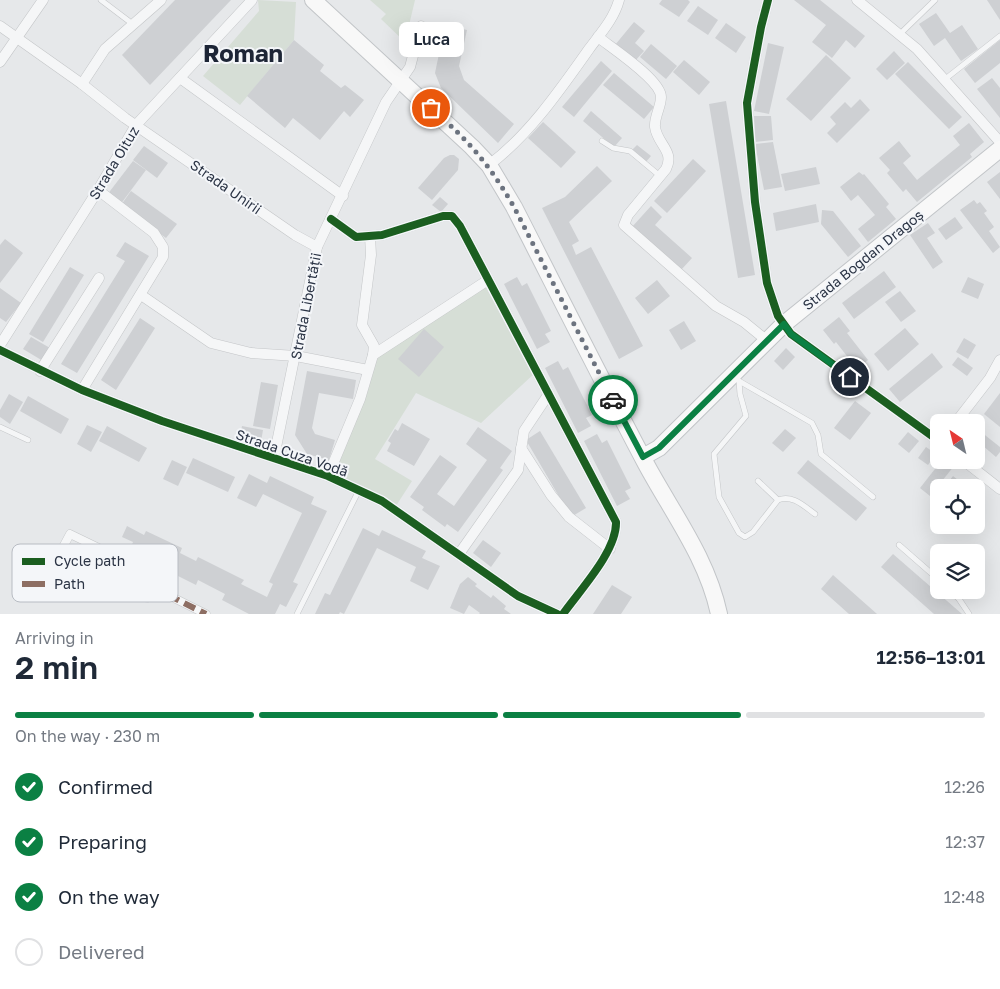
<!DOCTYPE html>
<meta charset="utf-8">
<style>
body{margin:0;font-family:"Golos Text",sans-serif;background:#f2f2f3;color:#1f2937;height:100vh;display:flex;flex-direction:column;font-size:19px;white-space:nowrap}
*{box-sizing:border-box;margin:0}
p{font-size:16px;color:#747a83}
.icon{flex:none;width:28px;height:28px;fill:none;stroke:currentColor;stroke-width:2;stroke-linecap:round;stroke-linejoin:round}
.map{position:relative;height:614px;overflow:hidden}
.panel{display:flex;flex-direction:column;background:#fff;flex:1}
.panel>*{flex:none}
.needle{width:32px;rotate:325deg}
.fabs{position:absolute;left:930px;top:414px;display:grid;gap:10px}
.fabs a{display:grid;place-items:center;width:55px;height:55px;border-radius:8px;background:#fff;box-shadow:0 5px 20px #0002;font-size:25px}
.pin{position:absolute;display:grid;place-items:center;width:42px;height:42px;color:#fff;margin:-21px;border:2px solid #fff;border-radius:50%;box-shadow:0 1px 5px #0007}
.courier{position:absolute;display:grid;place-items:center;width:50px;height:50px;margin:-25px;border:4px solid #0b8043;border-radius:50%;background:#fff;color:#222;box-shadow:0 1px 6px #0007}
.bubble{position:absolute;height:35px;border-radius:8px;background:#fff;box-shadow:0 5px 20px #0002;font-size:16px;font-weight:600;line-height:35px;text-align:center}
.head em{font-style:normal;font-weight:600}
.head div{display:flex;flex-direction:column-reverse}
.head{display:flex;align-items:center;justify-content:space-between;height:85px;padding:0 15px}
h1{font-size:32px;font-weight:600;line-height:38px}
.bar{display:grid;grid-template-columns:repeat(4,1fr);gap:8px 5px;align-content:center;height:60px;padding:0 15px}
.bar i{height:6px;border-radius:4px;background:#e0e1e3}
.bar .on{background:#0b8043}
.bar p{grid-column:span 4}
ol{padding:0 15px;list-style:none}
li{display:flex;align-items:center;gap:15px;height:55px}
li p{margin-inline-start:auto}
li .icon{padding:5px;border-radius:50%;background:#0b8043;color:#fff;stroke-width:4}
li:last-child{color:#747a83}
li i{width:28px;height:28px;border:2px solid #e0e1e3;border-radius:50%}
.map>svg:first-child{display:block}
</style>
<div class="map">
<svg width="1000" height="614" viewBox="0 0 1000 614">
<rect width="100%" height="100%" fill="#e6e8ea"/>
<g fill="#d6ded6">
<path d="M258 0 296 2 294 40 240 105 203 76 259 11Z"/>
<path d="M370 0H415L405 42 381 19 386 14Z"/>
<path d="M488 280 536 372 481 423 416 393 375 459 412 481 394 509 328 476 373 355Z"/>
</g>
<g fill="#ced0d3">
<path d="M175 0H231L150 85 122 55Z"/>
<path d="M662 0H688L690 2 679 17 659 4Z"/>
<path d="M794 0H820L865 36 855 48 846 40 832 58 812 42 826 25Z"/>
<path d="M987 0H1000V20Z"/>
<path d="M698 6 718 20 708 35 687 21Z"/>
<path d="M936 13 950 33 962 25 978 49 961 61 945 38 934 46 919 24Z"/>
<path d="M634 22 645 31 635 43 644 51 634 62 615 45Z"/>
<path d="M726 23 746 37 736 53 715 38Z"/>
<path d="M445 25 467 30 459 66 464 80 514 124 498 143 441 88 435 73Z"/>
<path d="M294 40 324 65 320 71 341 88 345 85 364 100 350 117 344 111 320 140 293 118 285 128 247 96Z"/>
<path d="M1000 40V63L975 83 964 69Z"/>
<path d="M768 43 784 47 769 114 754 111Z"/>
<path d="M651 44 677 66 666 79 640 57Z"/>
<path d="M894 51 905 63 887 80 876 69Z"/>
<path d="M826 55 851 78 811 121 786 99Z"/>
<path d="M684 60 710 82 699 95 673 72Z"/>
<path d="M601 61 612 71 574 117 562 107Z"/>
<path d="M908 62 962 117 949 129 895 74Z"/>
<path d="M614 73 654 107 644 119 603 85Z"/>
<path d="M992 78 1000 88V118L977 89Z"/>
<path d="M860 99 870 110 837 143 827 133 836 124 830 117 845 102 851 108Z"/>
<path d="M726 101 755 275 738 278 709 104Z"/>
<path d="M591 111 622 138 614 147 583 121Z"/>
<path d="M754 116H771L773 140 755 142Z"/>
<path d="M543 122 576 152 561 168 528 138Z"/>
<path d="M969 123 984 142 970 154 972 157 917 202 906 189 903 192 887 173 890 170 879 158 899 141 911 156 903 163 917 180 960 145 953 136Z"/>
<path d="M773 142 782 187 764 190 755 144Z"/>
<path d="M637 145 651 156 645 163 631 151Z"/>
<path d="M144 146 168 163 157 178 133 160Z"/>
<path d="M450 155H454L459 159 458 170 432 200 418 188 444 158Z"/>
<path d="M693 159 706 171 667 213 654 201Z"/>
<path d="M133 161 146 170 120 205 107 195Z"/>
<path d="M597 166 612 181 569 222 579 241 572 245 576 255 591 247 643 346 619 359 542 208 565 197Z"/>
<path d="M816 167 820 184 785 191 781 174Z"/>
<path d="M859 172 863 175 864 174 889 204 886 207 896 219 868 242 858 229 875 215 858 195 851 201 840 187Z"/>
<path d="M1000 172V199L987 182Z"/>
<path d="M131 191 177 224 166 238 121 205Z"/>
<path d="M440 197 448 204 441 212 432 205Z"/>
<path d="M974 200 977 204 980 202 987 211 984 213 994 227 989 231 1000 247 993 253 960 210Z"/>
<path d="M816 204 819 222 776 231 773 213Z"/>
<path d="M651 206 662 217 655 225 692 258 681 270 632 227Z"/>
<path d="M822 210 833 211 861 246 848 257 821 224Z"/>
<path d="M955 217 963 228 946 240 938 229Z"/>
<path d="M928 223 935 233 927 238 943 262 933 269 910 235Z"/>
<path d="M5 239 23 253 0 283V245Z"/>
<path d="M125 242 149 256 77 373 61 364 125 261 116 256Z"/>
<path d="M70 267 84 275 43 342 29 334Z"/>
<path d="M884 271 896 287 854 319 842 303Z"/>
<path d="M517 277 522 286 527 283 551 331 545 334 550 342 537 349 504 284Z"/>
<path d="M968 277 984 284 978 299 961 292Z"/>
<path d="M657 280 670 296 648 314 635 298Z"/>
<path d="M0 288 21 303 6 322 0 318Z"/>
<path d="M900 291 916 311 901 322 885 302Z"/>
<path d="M839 317 850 331 847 333 868 360 857 369 836 342 834 344 823 330Z"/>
<path d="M140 318 155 328 116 390 101 380Z"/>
<path d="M684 321 696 341 681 350 669 330Z"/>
<path d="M905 328 919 344 888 371 874 354Z"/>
<path d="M424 329 444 347 419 377 398 359Z"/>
<path d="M31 337 50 348 43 361 23 349Z"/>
<path d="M964 338 976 345 968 359 956 352Z"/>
<path d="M786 348 795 357 783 370 774 361Z"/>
<path d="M932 353 943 367 900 402 889 389Z"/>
<path d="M958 357 973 368 967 376 952 365Z"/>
<path d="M558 361 563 370 568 367 592 415 586 418 591 426 578 433 545 368Z"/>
<path d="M307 371 356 380 353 399 319 393 312 428 315 434 335 440 329 460 307 454 295 435Z"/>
<path d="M261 382 278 385 270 429 253 426Z"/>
<path d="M1000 393V427L984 414Z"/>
<path d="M9 394 23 402 10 424 0 417V410Z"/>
<path d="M28 396 69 419 61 434 20 411Z"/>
<path d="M855 401 871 413 850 440 834 428Z"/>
<path d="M402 423 430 439 414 466 387 451 391 443 388 441 395 429 398 431Z"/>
<path d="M87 425 102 432 91 452 77 444Z"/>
<path d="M107 426 147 448 139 462 99 441Z"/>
<path d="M242 426 263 430 260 447 239 443Z"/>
<path d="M478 427 512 451 500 468 503 470 458 532 447 524 445 527 422 510 424 507 410 497 440 455 457 467 437 494 454 506 487 460 466 444Z"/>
<path d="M976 428 1000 447V452L996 457 982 445 976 452Z"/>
<path d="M785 429 796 438 783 452 772 443Z"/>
<path d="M540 431 586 508 571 517 526 440Z"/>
<path d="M908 432 919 441 909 453 898 444Z"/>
<path d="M597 434 602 443 607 440 631 488 625 491 630 499 617 506 584 441Z"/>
<path d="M926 447 936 454 928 465 918 458Z"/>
<path d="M193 458 235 477 228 492 186 473Z"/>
<path d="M172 460 187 467 178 486 163 479Z"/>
<path d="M808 460 867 508 856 521 797 473Z"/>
<path d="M942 460H947L954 466 930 496 920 488Z"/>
<path d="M249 474 267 483 270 476 314 497 311 504 327 511 293 582 298 584 286 607 280 604 275 614H249L222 600 225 594 198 580 196 585 160 567 162 562 131 547 133 542 122 537 127 526 144 535 146 531 182 548 180 553 196 561 198 557 244 580 241 584 267 597 273 584 269 582 302 513 263 494 256 507 237 498Z"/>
<path d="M953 476 968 488H944Z"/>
<path d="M363 528 379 536 382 530 426 551 422 558 440 566 428 590 410 581 416 567 377 548 344 614 340 612 339 614H315L325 593 330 595Z"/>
<path d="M483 540 501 553 491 567 473 553Z"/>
<path d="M893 554 962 614H934L881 567Z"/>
<path d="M833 575 877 614H849L821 589Z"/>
<path d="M468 577 477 584 475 586 491 598 493 595 506 606 504 609 511 614H479L480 613 469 605 464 614 450 608 460 584Z"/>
<path d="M612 585 632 597 621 614H593Z"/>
</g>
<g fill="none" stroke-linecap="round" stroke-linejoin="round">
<g stroke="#c4c6c8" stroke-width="6">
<g id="service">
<path d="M101 0 134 25"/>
<path d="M900 34 935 0"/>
<path d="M944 80 1000 36"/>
<path d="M602 141 613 148 630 151 660 176"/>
<path d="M735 377 739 381 740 394 746 416 714 454 719 497 739 533 745 537 753 532 778 500C792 494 804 506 815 514"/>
<path d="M739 381 812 423 818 435 821 454 873 497"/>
<path d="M0 427 28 440"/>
<path d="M758 481 778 500"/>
<path d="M899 545 939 580"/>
<path d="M949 590 959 599 969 614"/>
<path d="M297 614 359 490"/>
</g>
</g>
<g stroke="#c4c6c8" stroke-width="9">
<g id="pedestrian">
<path d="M70 534 99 548 83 579 54 564Z"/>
<path d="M91 564 121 578"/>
<path d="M152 587 147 598 118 584 124 573 206 614"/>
</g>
</g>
<g stroke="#c4c6c8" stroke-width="11">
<g id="minor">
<path d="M768 0 761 27 747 103 755 202 767 283 778 316 791 334 939 441"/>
<path d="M857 0 917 49 1000 142"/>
<path d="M0 26 82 84 125 118 295 235 317 247"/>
<path d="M598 37C612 48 661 80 661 97 661 107 654 117 655 127 657 144 675 151 666 169L628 215 624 225 716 306 744 322 766 340"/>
<path d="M0 62 43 0"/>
<path d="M180 78 343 196"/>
<path d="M82 84 105 49 161 0"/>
<path d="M489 165C529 135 560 90 589 49 600 34 614 19 619 0"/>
<path d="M331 219 356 237 382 235 443 216H452L460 226 616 522C617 551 580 590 563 614"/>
<path d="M141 295 211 343 251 353 296 356 368 370"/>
<path d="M0 345 98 190 136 125 252 0"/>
<path d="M0 350 82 390 162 421 328 476 382 501 518 596 557 614"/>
<path d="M373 355 488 280"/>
<path d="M40 371 99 278"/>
<path d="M82 390 163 257V247L154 233 98 190"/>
<path d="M956 422 990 378 1000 360"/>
<path d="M521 448 551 495 569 517 610 549"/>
<path d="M274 457 317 247 386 102 410 67 421 26"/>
<path d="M963 460 1000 489"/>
<path d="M328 476 360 399 373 355 374 346 362 325 371 255 370 236"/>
<path d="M459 554 518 470 524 431 548 395"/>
</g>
</g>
<g stroke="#c2c5c8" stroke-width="18">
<g id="primary">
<path d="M313 0 472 147 489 165 514 207C558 293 601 379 646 464 673 514 707 558 719 614"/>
<path d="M643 457 659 448 784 324 1000 149"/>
</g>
</g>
<use href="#service" stroke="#f5f6f7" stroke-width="5"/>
<use href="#pedestrian" stroke="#f5f6f7" stroke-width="8"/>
<use href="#minor" stroke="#f5f6f7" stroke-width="10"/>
<use href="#primary" stroke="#f8f8f8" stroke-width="16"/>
<g stroke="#8d6e63" stroke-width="6" stroke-dasharray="12 6" stroke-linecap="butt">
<path d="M91 564 121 578"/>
<path d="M152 587 206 614"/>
</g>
<g stroke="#f4f6f9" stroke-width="11">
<g id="cycleway">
<path d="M768 0 761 27 747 103 755 202 767 283 778 316 791 334 939 441"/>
<path d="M331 219 356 237 382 235 443 216H452L460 226 616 522C617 551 580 590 563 614"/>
<path d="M0 350 82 390 162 421 328 476 382 501 518 596 557 614"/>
</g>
</g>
<use href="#cycleway" stroke="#1b5e20" stroke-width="8"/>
</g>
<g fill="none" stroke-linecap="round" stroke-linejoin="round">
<path stroke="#6c737f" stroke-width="5" stroke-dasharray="0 9" d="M431 108C468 140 490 165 514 207L613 400"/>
<path stroke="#0b8043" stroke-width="6" d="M613 400 643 457 659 448 784 324 791 334 850 377"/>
</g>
<g text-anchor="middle" stroke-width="4" stroke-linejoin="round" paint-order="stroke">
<g font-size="14" fill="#2b3445" stroke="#f4f6f9">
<text transform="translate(114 163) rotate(-59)" y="5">Strada Oituz</text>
<text transform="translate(226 187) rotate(35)" y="5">Strada Unirii</text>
<text transform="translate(863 260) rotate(-39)" y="5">Strada Bogdan Dragoș</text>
<text transform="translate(306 306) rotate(-79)" y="5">Strada Libertății</text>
<text transform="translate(292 453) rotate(19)" y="5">Strada Cuza Vodă</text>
</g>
<g font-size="24" font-weight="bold" fill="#1d2536" stroke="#f4f6f9">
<text x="243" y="62">Roman</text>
</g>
</g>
<rect x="12" y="544" width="166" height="58" rx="8" fill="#f4f6f9" stroke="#b8bcc3" stroke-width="1"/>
<rect x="22" y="558" width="23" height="7" fill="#1b5e20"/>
<rect x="22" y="581" width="23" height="6" fill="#8d6e63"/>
<g font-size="14" fill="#2b3445">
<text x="54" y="566">Cycle path</text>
<text x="54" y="589">Path</text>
</g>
</svg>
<div class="fabs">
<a><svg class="needle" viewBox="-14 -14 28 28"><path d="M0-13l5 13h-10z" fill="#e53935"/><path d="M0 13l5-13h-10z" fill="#747a83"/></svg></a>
<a><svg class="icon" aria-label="locate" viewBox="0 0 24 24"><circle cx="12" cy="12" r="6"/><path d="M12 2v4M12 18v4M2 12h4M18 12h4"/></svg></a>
<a><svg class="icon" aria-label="layers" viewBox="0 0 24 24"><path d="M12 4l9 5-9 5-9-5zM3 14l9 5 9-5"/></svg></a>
</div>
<div class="pin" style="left:431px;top:108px;background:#ea580c"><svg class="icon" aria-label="bag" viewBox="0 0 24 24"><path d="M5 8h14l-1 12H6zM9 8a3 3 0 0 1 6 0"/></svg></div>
<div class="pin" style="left:850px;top:377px;background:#1f2937"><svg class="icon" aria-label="home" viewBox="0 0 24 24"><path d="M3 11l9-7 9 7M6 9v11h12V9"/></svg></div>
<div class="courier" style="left:613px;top:400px"><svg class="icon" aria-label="car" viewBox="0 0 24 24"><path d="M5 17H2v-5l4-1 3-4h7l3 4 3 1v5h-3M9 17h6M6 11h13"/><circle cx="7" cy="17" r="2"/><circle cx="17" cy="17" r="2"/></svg></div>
<div class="bubble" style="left:399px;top:22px;width:65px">Luca</div>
</div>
<section class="panel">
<div class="head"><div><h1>2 min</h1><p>Arriving in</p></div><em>12:56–13:01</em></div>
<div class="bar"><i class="on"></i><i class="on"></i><i class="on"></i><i></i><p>On the way · 230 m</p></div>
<ol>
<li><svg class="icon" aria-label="check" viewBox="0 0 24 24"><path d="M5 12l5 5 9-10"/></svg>Confirmed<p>12:26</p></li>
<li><svg class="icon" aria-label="check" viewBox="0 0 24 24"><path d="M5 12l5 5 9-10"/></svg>Preparing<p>12:37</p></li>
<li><svg class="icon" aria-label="check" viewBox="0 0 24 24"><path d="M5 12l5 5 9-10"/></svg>On the way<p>12:48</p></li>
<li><i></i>Delivered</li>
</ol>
</section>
